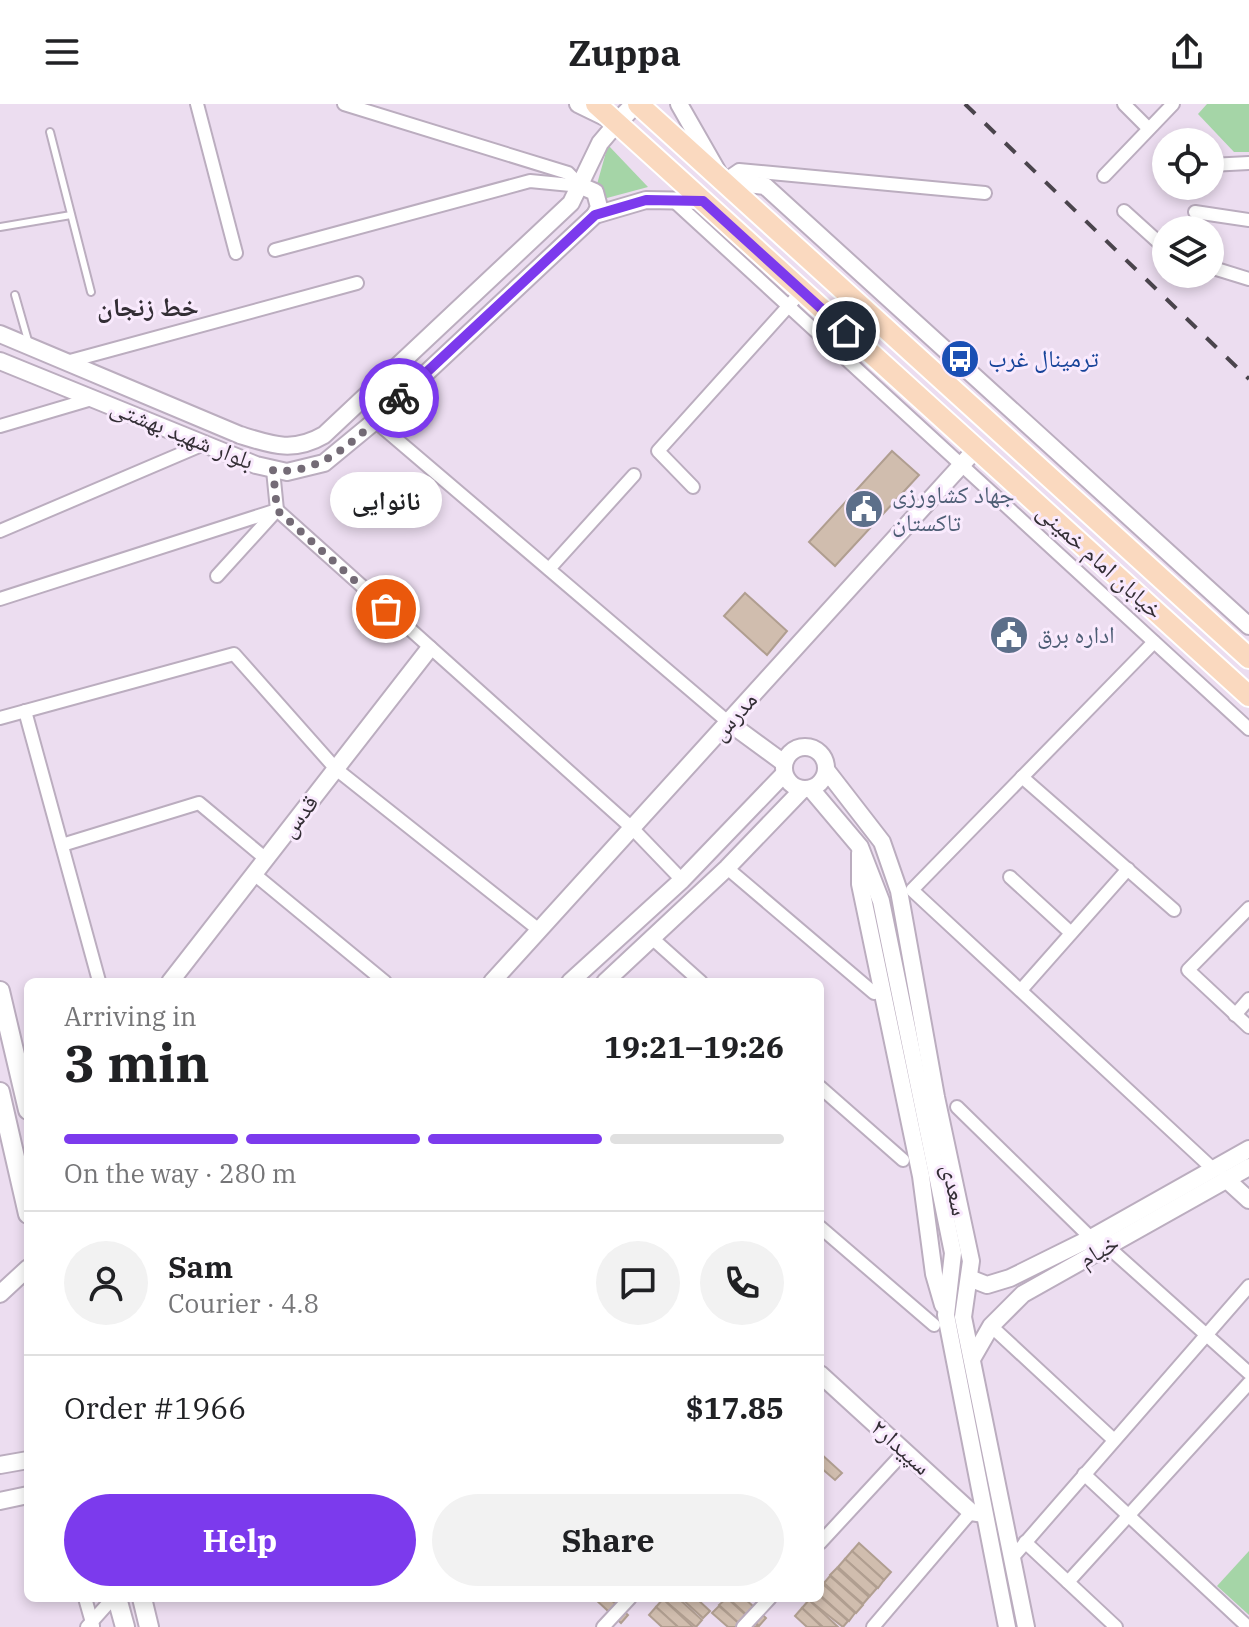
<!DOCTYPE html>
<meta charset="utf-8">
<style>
body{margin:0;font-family:"IBM Plex Serif","Noto Naskh Arabic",serif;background:#f2f2f2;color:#202124;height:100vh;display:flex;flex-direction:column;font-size:30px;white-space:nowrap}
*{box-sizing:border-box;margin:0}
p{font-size:26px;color:#757577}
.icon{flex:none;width:44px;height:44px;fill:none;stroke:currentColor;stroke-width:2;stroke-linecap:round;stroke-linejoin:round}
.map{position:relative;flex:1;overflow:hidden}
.panel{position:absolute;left:24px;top:874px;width:800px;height:624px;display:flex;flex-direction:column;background:#fff;border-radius:12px;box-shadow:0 4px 12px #0003}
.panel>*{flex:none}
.fabs{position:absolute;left:1152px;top:24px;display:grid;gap:16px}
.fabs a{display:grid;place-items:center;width:72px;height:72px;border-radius:50%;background:#fff;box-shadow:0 4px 12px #0003;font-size:40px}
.pin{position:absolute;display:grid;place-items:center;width:68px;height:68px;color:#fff;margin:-34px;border:4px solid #fff;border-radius:50%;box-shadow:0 2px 8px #0007}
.courier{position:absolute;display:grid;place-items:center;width:80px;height:80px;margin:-40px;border:6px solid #7c3aed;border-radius:50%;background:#fff;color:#222;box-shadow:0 2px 10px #0007}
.bubble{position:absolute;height:56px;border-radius:28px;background:#fff;box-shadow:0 4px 12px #0003;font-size:26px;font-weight:700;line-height:56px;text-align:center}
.headline em{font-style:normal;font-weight:700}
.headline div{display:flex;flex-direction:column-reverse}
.headline{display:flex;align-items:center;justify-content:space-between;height:136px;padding:0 40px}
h1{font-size:52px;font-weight:700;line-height:60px}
.bar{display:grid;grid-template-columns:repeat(4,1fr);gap:12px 8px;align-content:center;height:96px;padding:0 40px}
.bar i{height:10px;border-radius:6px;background:#e0e0e0}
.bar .selected{background:#7c3aed}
.bar p{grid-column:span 4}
.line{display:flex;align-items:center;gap:20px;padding:0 40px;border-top:2px solid #e0e0e0}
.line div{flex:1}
.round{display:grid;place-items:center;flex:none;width:84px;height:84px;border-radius:42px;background:#f2f2f2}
.cta{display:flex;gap:16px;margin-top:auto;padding:16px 40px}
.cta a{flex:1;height:92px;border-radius:48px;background:#7c3aed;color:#fff;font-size:32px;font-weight:700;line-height:92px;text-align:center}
.cta a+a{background:#f2f2f2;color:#202124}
header{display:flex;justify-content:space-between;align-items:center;height:104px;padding:0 40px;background:#fff;font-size:36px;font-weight:700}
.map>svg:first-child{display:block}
</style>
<header><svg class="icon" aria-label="menu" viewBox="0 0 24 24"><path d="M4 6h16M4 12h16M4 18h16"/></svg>Zuppa<svg class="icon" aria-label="share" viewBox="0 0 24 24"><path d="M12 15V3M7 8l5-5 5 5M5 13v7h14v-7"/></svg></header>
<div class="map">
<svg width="1249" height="1523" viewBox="0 0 1249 1523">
<rect width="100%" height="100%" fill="#ecddf0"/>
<g fill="#a5d5a7">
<path d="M1207 0H1249V48H1234L1198 10Z"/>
<path d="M608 41 648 83 592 98Z"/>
<path d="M1249 1447V1511L1217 1482Z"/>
</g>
<g fill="#d0bdae" stroke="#b09e90" stroke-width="2">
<path d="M892 347 919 371 835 462 809 438Z"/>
<path d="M745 489 787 527 767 551 724 512Z"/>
<path d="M820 1349 842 1369 835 1376 820 1363Z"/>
<path d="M859 1439 891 1468 884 1476 852 1447Z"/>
<path d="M852 1447 884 1476 878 1484 845 1455Z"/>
<path d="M845 1455 877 1484 870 1492 838 1463Z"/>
<path d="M837 1464 869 1493 863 1500 830 1471Z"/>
<path d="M830 1472 863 1501 856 1509 824 1479Z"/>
<path d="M823 1480 855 1509 849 1517 820 1491Z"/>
<path d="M820 1492 848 1517 843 1523 809 1496Z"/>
<path d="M594 1494H609L628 1511 621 1519Z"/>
<path d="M678 1494 702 1516 696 1523 663 1495Z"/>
<path d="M681 1494H696L710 1507 703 1514Z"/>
<path d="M727 1494 758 1522 757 1523H743L719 1501Z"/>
<path d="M728 1494H744L766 1514 759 1522Z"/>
<path d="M663 1495 693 1523H678L656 1503Z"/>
<path d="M809 1496 838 1523H823L802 1504Z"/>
<path d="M719 1502 743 1523H728L712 1509Z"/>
<path d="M656 1503 678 1523H662L649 1511Z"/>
<path d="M802 1504 822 1523H807L795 1512Z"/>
</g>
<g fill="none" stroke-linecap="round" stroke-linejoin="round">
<g stroke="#bbadbf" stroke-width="10">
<g id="service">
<path d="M50 28 91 188"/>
<path d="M0 123 71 111"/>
<path d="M15 191 29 240"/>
</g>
</g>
<g stroke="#bbadbf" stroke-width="16">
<g id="minor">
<path d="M197 0 236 149"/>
<path d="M344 0 568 69 581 82"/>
<path d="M1124 0 1148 24"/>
<path d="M1210 61 1249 59"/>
<path d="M1104 72 1173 0"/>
<path d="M723 77 739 66 985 89"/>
<path d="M674 97 1249 625"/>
<path d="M1124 107 1166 145"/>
<path d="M1195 108 1249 116"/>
<path d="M275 146 530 77 581 82"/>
<path d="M1210 163 1249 175"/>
<path d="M70 257 357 179"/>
<path d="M375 317 728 618"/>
<path d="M0 322 95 294"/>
<path d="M693 383 658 347 802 187"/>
<path d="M0 427 204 340"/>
<path d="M549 465 634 371"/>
<path d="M217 472 277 406 632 724 682 776"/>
<path d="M0 495 277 406 273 366"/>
<path d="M1154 538 912 786 1213 1065"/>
<path d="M25 607 99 877"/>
<path d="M0 614 234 550 336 665 539 826"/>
<path d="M1022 673 1174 806"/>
<path d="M62 741 199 699 266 755"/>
<path d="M727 764 874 889"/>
<path d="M254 770 385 878"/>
<path d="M1010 773 1071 829"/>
<path d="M1249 804 1188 866 1249 923"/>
<path d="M653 835 701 878"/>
<path d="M1021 886 1128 765"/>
<path d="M1235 911 1249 895"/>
<path d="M820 983 903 1056"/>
<path d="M957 1003 1091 1134"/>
<path d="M820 1123 934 1221"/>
<path d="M1107 1142 1249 1269"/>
<path d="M991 1222 1114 1336"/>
<path d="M1084 1370 1248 1523"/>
<path d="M1025 1438 1116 1523"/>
<path d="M820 1439 905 1347"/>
<path d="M1012 1454 1249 1182"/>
<path d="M1068 1478 1249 1279"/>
<path d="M85 1494 93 1522"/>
<path d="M87 1523 113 1494"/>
<path d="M603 1523 630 1494"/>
<path d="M743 1523 770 1494"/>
<path d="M873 1523 971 1408"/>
</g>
</g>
<g stroke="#bbadbf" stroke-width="20">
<g id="tertiary">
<path d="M679 0 723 77 765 82 1249 522"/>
<path d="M581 82 595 88 599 103 595 111"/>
<path d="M0 230 240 331C272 341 293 349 324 331L571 99 600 39 617 19 578 0"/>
<path d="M0 257 256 361 287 368 324 359 375 317 595 111 646 96 703 97"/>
<path d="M728 618 784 659"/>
<circle cx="805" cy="664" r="21"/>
<path d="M827 667 882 738 899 787 936 993 971 1157 963 1213 1026 1523"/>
<path d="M811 685 860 743 881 797 953 1149 946 1211 1007 1523"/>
<path d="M860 749V780L921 1072 934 1170 943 1201"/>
<path d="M170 878 429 545"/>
<path d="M492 878 976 345"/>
<path d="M570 878 682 776 784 670"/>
<path d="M605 878 727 764 803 685"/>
<path d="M1226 1075 1249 1096"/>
<path d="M969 1174 987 1181 1010 1174 1091 1134 1249 1045"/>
<path d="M0 1190 28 1164"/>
<path d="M972 1255 991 1222 1023 1190 1249 1063"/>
<path d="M820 1270 971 1408 984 1410"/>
<path d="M0 1361 28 1356"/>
<path d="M0 1397 28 1391"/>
</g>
</g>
<g stroke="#bbadbf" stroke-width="22">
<g id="secondary">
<path d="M617 19 635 0"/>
<path d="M0 887 28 1006"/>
<path d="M0 988 28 1110"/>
<path d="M117 1494 125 1523"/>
<path d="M142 1494 149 1523"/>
</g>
</g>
<g stroke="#fff" stroke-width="24">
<g id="primary">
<path d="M596 0 1249 592"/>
<path d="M638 0 1249 554"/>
</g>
</g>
<use href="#service" stroke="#fff" stroke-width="6"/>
<use href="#minor" stroke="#fff" stroke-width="12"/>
<use href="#tertiary" stroke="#fff" stroke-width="16"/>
<use href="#secondary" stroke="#fff" stroke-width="18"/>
<use href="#primary" stroke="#fad9bf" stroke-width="20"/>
<path stroke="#4a444c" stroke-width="4" stroke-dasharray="14 14" stroke-linecap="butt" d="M965 0 1249 275"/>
</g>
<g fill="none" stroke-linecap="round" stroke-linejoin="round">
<path stroke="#746b76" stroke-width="8" stroke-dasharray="0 14.4" d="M386 505 277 406 273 366C325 373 364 327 399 294"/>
<path stroke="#7c3aed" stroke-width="10" d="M399 294 595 111 646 96 703 97 846 227"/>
</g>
<defs>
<g id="bus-disc" transform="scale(2)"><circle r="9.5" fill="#1a4fb4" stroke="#f9eafd"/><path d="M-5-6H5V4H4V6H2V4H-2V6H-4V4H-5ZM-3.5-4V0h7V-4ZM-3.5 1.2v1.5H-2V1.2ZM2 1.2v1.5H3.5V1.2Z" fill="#fff"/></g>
<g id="civic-disc" transform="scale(2)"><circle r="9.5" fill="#5c6f8a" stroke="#f9eafd"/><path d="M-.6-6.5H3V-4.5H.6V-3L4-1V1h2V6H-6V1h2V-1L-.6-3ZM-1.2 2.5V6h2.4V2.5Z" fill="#fff"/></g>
</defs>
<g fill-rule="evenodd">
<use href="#bus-disc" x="960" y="255"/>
<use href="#civic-disc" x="864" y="405"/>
<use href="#civic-disc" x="1009" y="531"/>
</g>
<g text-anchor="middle" stroke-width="6" stroke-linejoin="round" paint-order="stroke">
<g font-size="24" fill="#164399" stroke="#f9eafd" text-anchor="start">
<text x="988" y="263">ترمینال غرب</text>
</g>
<g font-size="24" fill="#332e35" stroke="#f9eafd">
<text transform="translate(182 330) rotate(22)" y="8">بلوار شهید بهشتی</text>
<text transform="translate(1100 457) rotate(42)" y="8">خیابان امام خمینی</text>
<text transform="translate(734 612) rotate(-48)" y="8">مدرس</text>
<text transform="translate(299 712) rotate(-52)" y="8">قدس</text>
<text transform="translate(955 1086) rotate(78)" y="8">سعدی</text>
<text transform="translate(1099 1147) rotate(-30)" y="8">خیام</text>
<text transform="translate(901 1343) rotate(42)" y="8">سپیدار۲</text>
</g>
<g font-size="24" fill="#4e5e75" stroke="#f9eafd" text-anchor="start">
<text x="892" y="399">جهاد کشاورزی<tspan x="892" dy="28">تاکستان</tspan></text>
<text x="1037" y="539">اداره برق</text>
</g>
<g font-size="26" font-weight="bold" fill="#332e35" stroke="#f9eafd">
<text x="148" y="212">خط زنجان</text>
</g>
</g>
</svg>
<div class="fabs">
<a><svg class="icon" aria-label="locate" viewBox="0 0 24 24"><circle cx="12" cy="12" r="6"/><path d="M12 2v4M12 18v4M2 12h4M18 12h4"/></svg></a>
<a><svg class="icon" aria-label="layers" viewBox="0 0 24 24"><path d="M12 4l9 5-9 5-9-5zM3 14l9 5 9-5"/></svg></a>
</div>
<div class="pin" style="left:386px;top:505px;background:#ea580c"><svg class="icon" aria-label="bag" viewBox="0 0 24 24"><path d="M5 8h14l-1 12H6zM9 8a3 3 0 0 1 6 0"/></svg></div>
<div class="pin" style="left:846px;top:227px;background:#1f2937"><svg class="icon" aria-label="home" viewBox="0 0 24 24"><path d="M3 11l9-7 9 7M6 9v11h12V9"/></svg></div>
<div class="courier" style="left:399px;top:294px"><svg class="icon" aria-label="bike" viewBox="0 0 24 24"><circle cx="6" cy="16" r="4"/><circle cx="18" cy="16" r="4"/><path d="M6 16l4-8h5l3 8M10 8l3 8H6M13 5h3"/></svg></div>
<div class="bubble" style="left:330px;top:368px;width:112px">نانوایی</div>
<section class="panel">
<div class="headline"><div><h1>3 min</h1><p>Arriving in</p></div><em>19:21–19:26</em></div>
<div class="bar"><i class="selected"></i><i class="selected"></i><i class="selected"></i><i></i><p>On the way · 280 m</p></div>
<div class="line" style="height:144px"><a class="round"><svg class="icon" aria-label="person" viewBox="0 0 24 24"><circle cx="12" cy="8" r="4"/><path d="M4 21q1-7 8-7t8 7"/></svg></a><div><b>Sam</b><p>Courier · 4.8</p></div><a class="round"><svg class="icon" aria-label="chat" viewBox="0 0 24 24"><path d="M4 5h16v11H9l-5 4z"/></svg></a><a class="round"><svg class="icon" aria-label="phone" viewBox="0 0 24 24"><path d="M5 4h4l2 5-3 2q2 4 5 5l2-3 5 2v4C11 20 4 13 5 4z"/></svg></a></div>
<div class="line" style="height:104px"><div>Order #1966</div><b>$17.85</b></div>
<div class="cta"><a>Help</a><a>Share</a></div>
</section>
</div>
